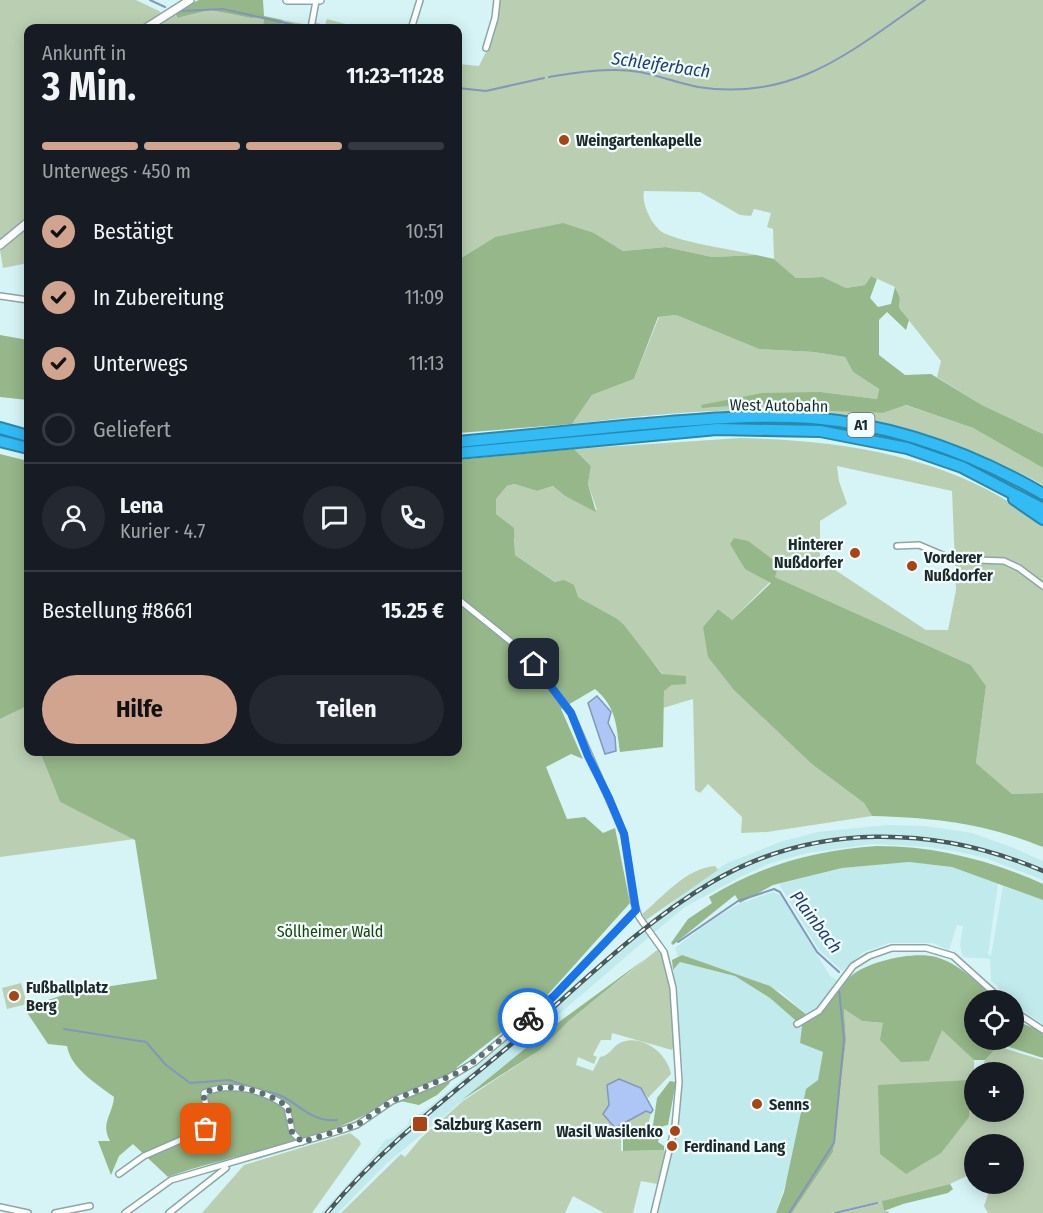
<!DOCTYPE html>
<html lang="de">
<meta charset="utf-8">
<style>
body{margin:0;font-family:"Fira Sans Condensed",sans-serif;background:#242831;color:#f1f3f6;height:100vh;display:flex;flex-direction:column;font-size:22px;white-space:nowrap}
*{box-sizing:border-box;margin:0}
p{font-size:20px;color:#9ea1a6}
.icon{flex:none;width:33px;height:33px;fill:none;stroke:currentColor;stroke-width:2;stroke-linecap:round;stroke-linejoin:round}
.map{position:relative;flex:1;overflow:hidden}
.sheet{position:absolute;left:24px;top:24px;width:438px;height:732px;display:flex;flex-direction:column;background:#171b24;border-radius:12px;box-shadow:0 3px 15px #0003}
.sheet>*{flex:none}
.fabs{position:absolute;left:964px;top:990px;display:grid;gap:12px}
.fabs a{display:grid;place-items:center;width:60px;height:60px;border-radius:50%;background:#171b24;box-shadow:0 3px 15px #0003;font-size:30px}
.pin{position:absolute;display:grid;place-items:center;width:51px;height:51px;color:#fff;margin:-26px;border-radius:12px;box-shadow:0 3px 9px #0006}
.courier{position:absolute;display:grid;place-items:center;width:60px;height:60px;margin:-30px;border:4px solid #1a73e8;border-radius:50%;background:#fff;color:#222;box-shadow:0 2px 8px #0007}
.headline em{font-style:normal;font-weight:700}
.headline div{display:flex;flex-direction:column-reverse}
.headline{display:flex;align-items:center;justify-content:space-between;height:102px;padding:0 18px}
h1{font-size:39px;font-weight:700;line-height:45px}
.bar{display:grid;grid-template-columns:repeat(4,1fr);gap:9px 6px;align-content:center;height:72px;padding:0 18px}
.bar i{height:8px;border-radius:4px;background:#363941}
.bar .on{background:#d1a490}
.bar p{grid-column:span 4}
.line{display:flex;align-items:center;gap:15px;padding:0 18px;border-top:2px solid #363941}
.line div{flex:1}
.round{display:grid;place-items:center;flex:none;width:63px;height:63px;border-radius:32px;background:#242831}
ol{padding:0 18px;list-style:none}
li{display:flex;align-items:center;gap:18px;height:66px}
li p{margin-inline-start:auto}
li .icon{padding:6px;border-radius:50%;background:#d1a490;color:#111;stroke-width:4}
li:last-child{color:#9ea1a6}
li i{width:33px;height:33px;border:3px solid #363941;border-radius:50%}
.primary-button{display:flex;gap:12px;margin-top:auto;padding:12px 18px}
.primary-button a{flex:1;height:69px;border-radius:36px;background:#d1a490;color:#111;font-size:24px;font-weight:700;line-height:69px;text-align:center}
.primary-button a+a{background:#242831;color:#f1f3f6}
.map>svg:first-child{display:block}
</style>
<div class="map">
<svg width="1043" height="1213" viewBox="0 0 1043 1213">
<rect width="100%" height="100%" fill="#d6f4f6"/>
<g fill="#c1eaec">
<path d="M887 825 926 826 972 833 1014 848 1043 861V880L985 858 960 852 928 847 873 844 807 853 771 863 740 877 685 907 662 926 558 1015 561 1019 386 1164 338 1213H321L376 1153 385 1140 393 1137 408 1125 410 1118 423 1112 691 887 727 863 783 841 818 832Z"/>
<path d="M909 862 952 867 998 884 988 954 991 956 1003 886 1043 900V1024L1014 1005V1000H1009L1002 995 997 985 991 981 990 959 963 957 960 945 963 926 957 925 949 950 933 943H889L864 952 842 971 819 950 779 884 842 868Z"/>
<path d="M772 892 781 895 830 976 837 980 821 1004 808 1016 781 992 682 955 678 957 675 948 713 919 739 904Z"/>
<path d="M680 962 735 976 770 998 802 1026 800 1043 823 1052 818 1080 776 1213H657L681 1099 683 1072 673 970Z"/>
</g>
<g fill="#bacfb2" fill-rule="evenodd">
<path d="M0 0H136L161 12 141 28H28V263L3 268 0 250Z"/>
<path d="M498 0H1043V434L982 405 937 377 941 361 899 308 900 298 895 287 871 276 865 285 846 288 823 277 796 278 774 259 773 229 767 227 771 213 754 209 751 216 740 215 700 192 644 191C641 204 653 229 666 234 690 244 730 249 756 255L712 257 666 247 623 251 594 233 495 237 458 260V64L479 66 489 46Z"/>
<path d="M210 10 251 18 264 16 263 28H156L175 15 177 18Z"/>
<path d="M327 19 360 28H280L283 20 313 26 314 22 325 25Z"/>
<path d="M676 315 759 349 814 352 845 357 853 372 879 389 877 399 821 392 703 408 767 404 825 411 883 413 905 405 973 428 1043 468V485C880 396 750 402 572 424L592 395 634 379 659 317Z"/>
<path d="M738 421C846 421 951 441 1043 500V504C936 434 815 420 690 427Z"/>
<path d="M740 438C845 440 959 457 1043 526V793L1012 794 976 763 986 686 971 665 775 577 732 620 718 609 703 627 813 765 864 803 872 816 767 832 741 833 742 817 708 784 700 793 695 790 693 699 663 708 664 691 672 685 616 618 578 597 515 555V539L496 514V499L507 486 516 484 537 491 553 486 565 496 597 510 588 484 591 466 574 449ZM837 466 952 491 956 590 948 630H926L820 560V521L847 504 839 481Z"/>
<path d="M25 707 28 717V752H40L60 802 135 839 0 857V719Z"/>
<path d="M715 866 718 870 646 920 642 914C663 897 686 868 715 866Z"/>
<path d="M657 950 660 951C672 980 672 1014 674 1046L672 1050 612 1033 611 1040H601L593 1055 597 1057 594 1064 578 1057 576 1065 593 1071 600 1057C611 1055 613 1045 622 1042 644 1034 668 1055 671 1074L648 1098C639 1082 623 1082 607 1085L609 1105 603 1114 614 1128 647 1111 651 1113 648 1125 621 1132V1151L664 1150 665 1153 657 1184 641 1181 633 1213H604L573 1196 565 1213H341L401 1154 405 1157 421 1138 463 1101 540 1050 570 1020Z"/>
<path d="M21 983 27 1004 7 1009 2 988Z"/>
<path d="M844 1009 862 1021 942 1029 974 1060 975 1112H1014V1072H981L985 1060 1000 1044 1006 1049 1043 1060V1213H988L984 1206 992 1184H1014V1144H975V1172L950 1184 883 1201 884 1211H889L888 1213H840L877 1204V1202L831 1213H792L833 1152 846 1040Z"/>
<path d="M350 1133 359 1140 361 1144 312 1213H202L244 1165Z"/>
</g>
<g fill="#96b789">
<path d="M199 0H263L264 16 283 20 280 28H263L264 17 251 18 210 10 177 18 175 11Z"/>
<path d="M563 223 594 233 623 251 666 247 712 257 756 255 774 259 796 278 823 277 846 288 865 285 871 276 877 279 870 298 878 307 891 304 895 287 900 298 899 308 909 320 906 330 887 312 879 320V355L905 375 931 374 982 405 1043 434V468L973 428 906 405 883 413 825 411 767 404 702 408 701 405 762 393 821 392 877 399 879 389 853 372 845 357 814 352 759 349 676 315 658 317 634 379 592 395 572 424 458 433V260L495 237Z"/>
<path d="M0 335 28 340V400L0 397Z"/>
<path d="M574 449 591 466 588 484 596 512 565 496 553 486 537 491 515 484 507 486 496 499V514L514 528 515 555 555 582 564 580 574 585 578 597 616 618 624 625 662 674 686 676V684L672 685 664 691 663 747 620 752C616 725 617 708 595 689L561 709 583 759 571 754 546 767 567 819 585 817 603 833 615 828 630 903 543 1000 457 1067 449 1084 437 1095 419 1105 391 1099C326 1145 241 1150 168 1177L133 1144 119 1156 111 1175 98 1141H110C100 1123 113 1114 114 1097 97 1084 71 1069 67 1046L48 1044 24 1008 72 992 157 979 135 840 60 802 40 752H458V460Z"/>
<path d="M0 454 28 461V717L25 707 0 719Z"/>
<path d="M734 538 748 541 779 564 775 577 971 665 986 686 976 763 1012 794 1043 793V847C983 823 937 818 872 816L864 803 813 765 734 690 708 657 703 627 718 609 732 620 771 583 745 569 730 544Z"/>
<path d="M877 846C936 846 989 860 1043 884V900L952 867 909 862 842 868 773 885 740 903 735 895 673 945 671 943 688 919 712 903 709 897C761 865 816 850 877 846Z"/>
<path d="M682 955 770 986 812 1019C829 1008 837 987 852 975 870 961 914 951 936 957 960 964 978 983 995 1000H975V1040H1014V1020L1043 1032V1058L1000 1044 985 1060H974L942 1030 929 1061 901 1062 880 1040 883 1023 862 1021 844 1009 846 1040 833 1152 792 1213H776L784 1192 806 1089 818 1080 823 1052 800 1043 802 1026 770 998 735 976 680 962 673 970 672 960Z"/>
<path d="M645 959 570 1020 540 1050 462 1100 548 1030Z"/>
<path d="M970 1080 969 1117 941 1153 906 1174 880 1154 878 1085Z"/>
<path d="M670 1081 676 1082 668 1125 663 1126 658 1142 664 1146V1150L623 1151V1132L653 1125 657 1098Z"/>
<path d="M950 1184 953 1189 948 1193 903 1204 884 1211 882 1201Z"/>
</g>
<g fill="#adc6f6" stroke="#8297b9" stroke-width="1.5">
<path d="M597 696 611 712 608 723 615 737 616 751 605 754 588 703Z"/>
<path d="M619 1079 641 1088 653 1110 651 1113 646 1111 615 1128 603 1114 609 1105 607 1085Z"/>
</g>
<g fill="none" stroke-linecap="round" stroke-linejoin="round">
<g stroke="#8297b9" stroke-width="2">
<path d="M150 0 165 7"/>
<path d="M181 11 223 9 308 28"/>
<path d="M549 77C579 72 610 67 640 72 660 76 678 83 698 87 795 102 851 51 925 0"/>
<path d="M458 88 486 91 544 78"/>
<path d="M678 942 738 901 774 889 780 892 817 952 839 972"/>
<path d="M64 1029 146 1042 166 1065 190 1083 229 1080 250 1087"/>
<path d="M261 1091C294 1092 304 1123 337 1120"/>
<path d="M789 1213 834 1143 844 1039 839 990"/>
<path d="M835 1213 877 1203"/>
</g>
<g stroke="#8aa7a8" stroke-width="8">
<g id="minor">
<path d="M412 26 420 0"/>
<path d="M311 28 316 1"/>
<path d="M486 48 495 18 497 0"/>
<path d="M0 296 28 300"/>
<path d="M897 546 919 545 952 559 1004 561 1019 568 1043 586"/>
<path d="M458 599 526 654 571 713 624 834 634 903 639 917 664 952 673 988 679 1082 675 1126 654 1213"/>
<path d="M1014 1011 1043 1030"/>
<path d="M797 1024 819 1011 853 966 869 956 892 948H926L953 956 1002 1000"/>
<path d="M119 1174 144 1156 206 1129C213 1118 204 1106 204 1093 230 1081 265 1090 287 1107L292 1132 302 1142"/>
<path d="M0 1207 28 1213"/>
<path d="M55 1213 90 1206"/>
<path d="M125 1213 171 1180 342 1130 357 1125 392 1101 448 1078 475 1062 554 996 636 910"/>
<path d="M169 1213 226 1168"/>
</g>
</g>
<g stroke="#8aa7a8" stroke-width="10">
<g id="tertiary">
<path d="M287 0H320"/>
<path d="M146 28 190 0"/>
<path d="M0 245 28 222"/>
</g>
</g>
<g stroke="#2b88ad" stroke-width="14">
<g id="motorway">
<path d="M0 428 28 436"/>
<path d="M0 441 28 448"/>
<path d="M458 442C516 436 575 431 634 425 693 420 753 414 812 418 894 425 972 453 1043 494"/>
<path d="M458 453 717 429 820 431 907 448 962 467 1043 509"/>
<path d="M1014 499 1043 519"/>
</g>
</g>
<use href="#minor" stroke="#fff" stroke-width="5"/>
<use href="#tertiary" stroke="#fff" stroke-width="7"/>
<use href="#motorway" stroke="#32bbf4" stroke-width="10"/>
<g stroke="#4a595b" stroke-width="4.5">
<path id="rail" d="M327 1213C383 1145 455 1092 521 1036 582 983 642 923 712 882 814 822 936 825 1043 871"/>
</g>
<use href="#rail" stroke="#f1fdfe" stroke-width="2" stroke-dasharray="7" stroke-linecap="butt"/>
</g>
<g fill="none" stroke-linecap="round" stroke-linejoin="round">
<path stroke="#5e7071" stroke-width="6" stroke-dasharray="0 10.8" d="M206 1129 209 1119 204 1104V1093C230 1081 265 1090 288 1107L292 1132 302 1142 357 1125 392 1101 462 1071 528 1018"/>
<path stroke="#1a73e8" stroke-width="8" d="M528 1018 554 996 636 910 624 834 609 798 588 756 571 713 534 664"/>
</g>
<g fill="#a94414" stroke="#f1fdfe" stroke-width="2">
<circle cx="564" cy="140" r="6"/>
<circle cx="855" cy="553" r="6"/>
<circle cx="912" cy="566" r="6"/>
<circle cx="14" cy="996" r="6"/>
<circle cx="757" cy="1104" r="6"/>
<rect x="412" y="1116" width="16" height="16" rx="3"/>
<circle cx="675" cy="1131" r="6"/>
<circle cx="672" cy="1146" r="6"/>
</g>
<g text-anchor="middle" stroke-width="4.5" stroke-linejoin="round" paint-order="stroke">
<rect fill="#f1fdfe" stroke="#5d696a" stroke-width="1.5" x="847.5" y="413" width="27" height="24" rx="4.5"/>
<g font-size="15" font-weight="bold" fill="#1e292a">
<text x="861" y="430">A1</text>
</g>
<g font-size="16" font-weight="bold" fill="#1e292a" stroke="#f1fdfe" text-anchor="start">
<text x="576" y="146">Weingartenkapelle</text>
<text x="843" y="550" text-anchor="end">Hinterer<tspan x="843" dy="18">Nußdorfer</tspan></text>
<text x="924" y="563">Vorderer<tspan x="924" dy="18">Nußdorfer</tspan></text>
<text x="26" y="993">Fußballplatz<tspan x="26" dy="18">Berg</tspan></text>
<text x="769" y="1110">Senns</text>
<text x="434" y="1130">Salzburg Kasern</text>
<text x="663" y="1137" text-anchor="end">Wasil Wasilenko</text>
<text x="684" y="1152">Ferdinand Lang</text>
</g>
<g font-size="16" fill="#1e292a" stroke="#f1fdfe">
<text transform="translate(779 405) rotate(1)" y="6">West Autobahn</text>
</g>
<g font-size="16" fill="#1a4400" stroke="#f1fdfe">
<text x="330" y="937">Söllheimer Wald</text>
</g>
<g font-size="18" font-style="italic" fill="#213c75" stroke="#f1fdfe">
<text transform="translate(661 65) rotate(8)" y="6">Schleiferbach</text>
<text transform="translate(816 922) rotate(53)" y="6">Plainbach</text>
</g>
</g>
</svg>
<div class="fabs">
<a><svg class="icon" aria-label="locate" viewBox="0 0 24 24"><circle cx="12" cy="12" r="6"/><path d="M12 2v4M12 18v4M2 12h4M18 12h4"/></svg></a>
<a>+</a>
<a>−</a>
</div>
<div class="pin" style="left:206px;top:1129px;background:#ea580c"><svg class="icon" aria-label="bag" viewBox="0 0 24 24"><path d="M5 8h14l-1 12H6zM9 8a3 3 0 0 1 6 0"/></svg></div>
<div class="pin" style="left:534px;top:664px;background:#1f2937"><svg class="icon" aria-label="home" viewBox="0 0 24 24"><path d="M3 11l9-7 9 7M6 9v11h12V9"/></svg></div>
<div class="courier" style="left:528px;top:1018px"><svg class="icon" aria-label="bike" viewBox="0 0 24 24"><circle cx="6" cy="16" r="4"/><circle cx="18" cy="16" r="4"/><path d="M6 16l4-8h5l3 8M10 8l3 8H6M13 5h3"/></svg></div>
<section class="sheet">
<div class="headline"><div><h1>3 Min.</h1><p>Ankunft in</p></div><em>11:23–11:28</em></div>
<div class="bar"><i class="on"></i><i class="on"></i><i class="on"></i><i></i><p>Unterwegs · 450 m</p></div>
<ol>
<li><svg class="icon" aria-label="check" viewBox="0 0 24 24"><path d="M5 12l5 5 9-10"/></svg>Bestätigt<p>10:51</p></li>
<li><svg class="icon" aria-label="check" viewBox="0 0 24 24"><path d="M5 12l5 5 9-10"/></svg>In Zubereitung<p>11:09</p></li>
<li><svg class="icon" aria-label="check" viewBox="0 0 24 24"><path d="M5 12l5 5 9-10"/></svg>Unterwegs<p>11:13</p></li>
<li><i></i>Geliefert</li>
</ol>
<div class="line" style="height:108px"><a class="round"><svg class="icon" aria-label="person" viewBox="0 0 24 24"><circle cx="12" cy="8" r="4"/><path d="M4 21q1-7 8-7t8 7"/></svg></a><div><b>Lena</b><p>Kurier · 4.7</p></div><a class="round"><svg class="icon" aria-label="chat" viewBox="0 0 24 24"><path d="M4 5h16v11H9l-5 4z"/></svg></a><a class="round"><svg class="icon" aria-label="phone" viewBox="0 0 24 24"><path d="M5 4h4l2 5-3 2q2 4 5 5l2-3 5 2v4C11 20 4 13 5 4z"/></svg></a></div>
<div class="line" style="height:78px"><div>Bestellung #8661</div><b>15.25 €</b></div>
<div class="primary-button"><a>Hilfe</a><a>Teilen</a></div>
</section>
</div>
